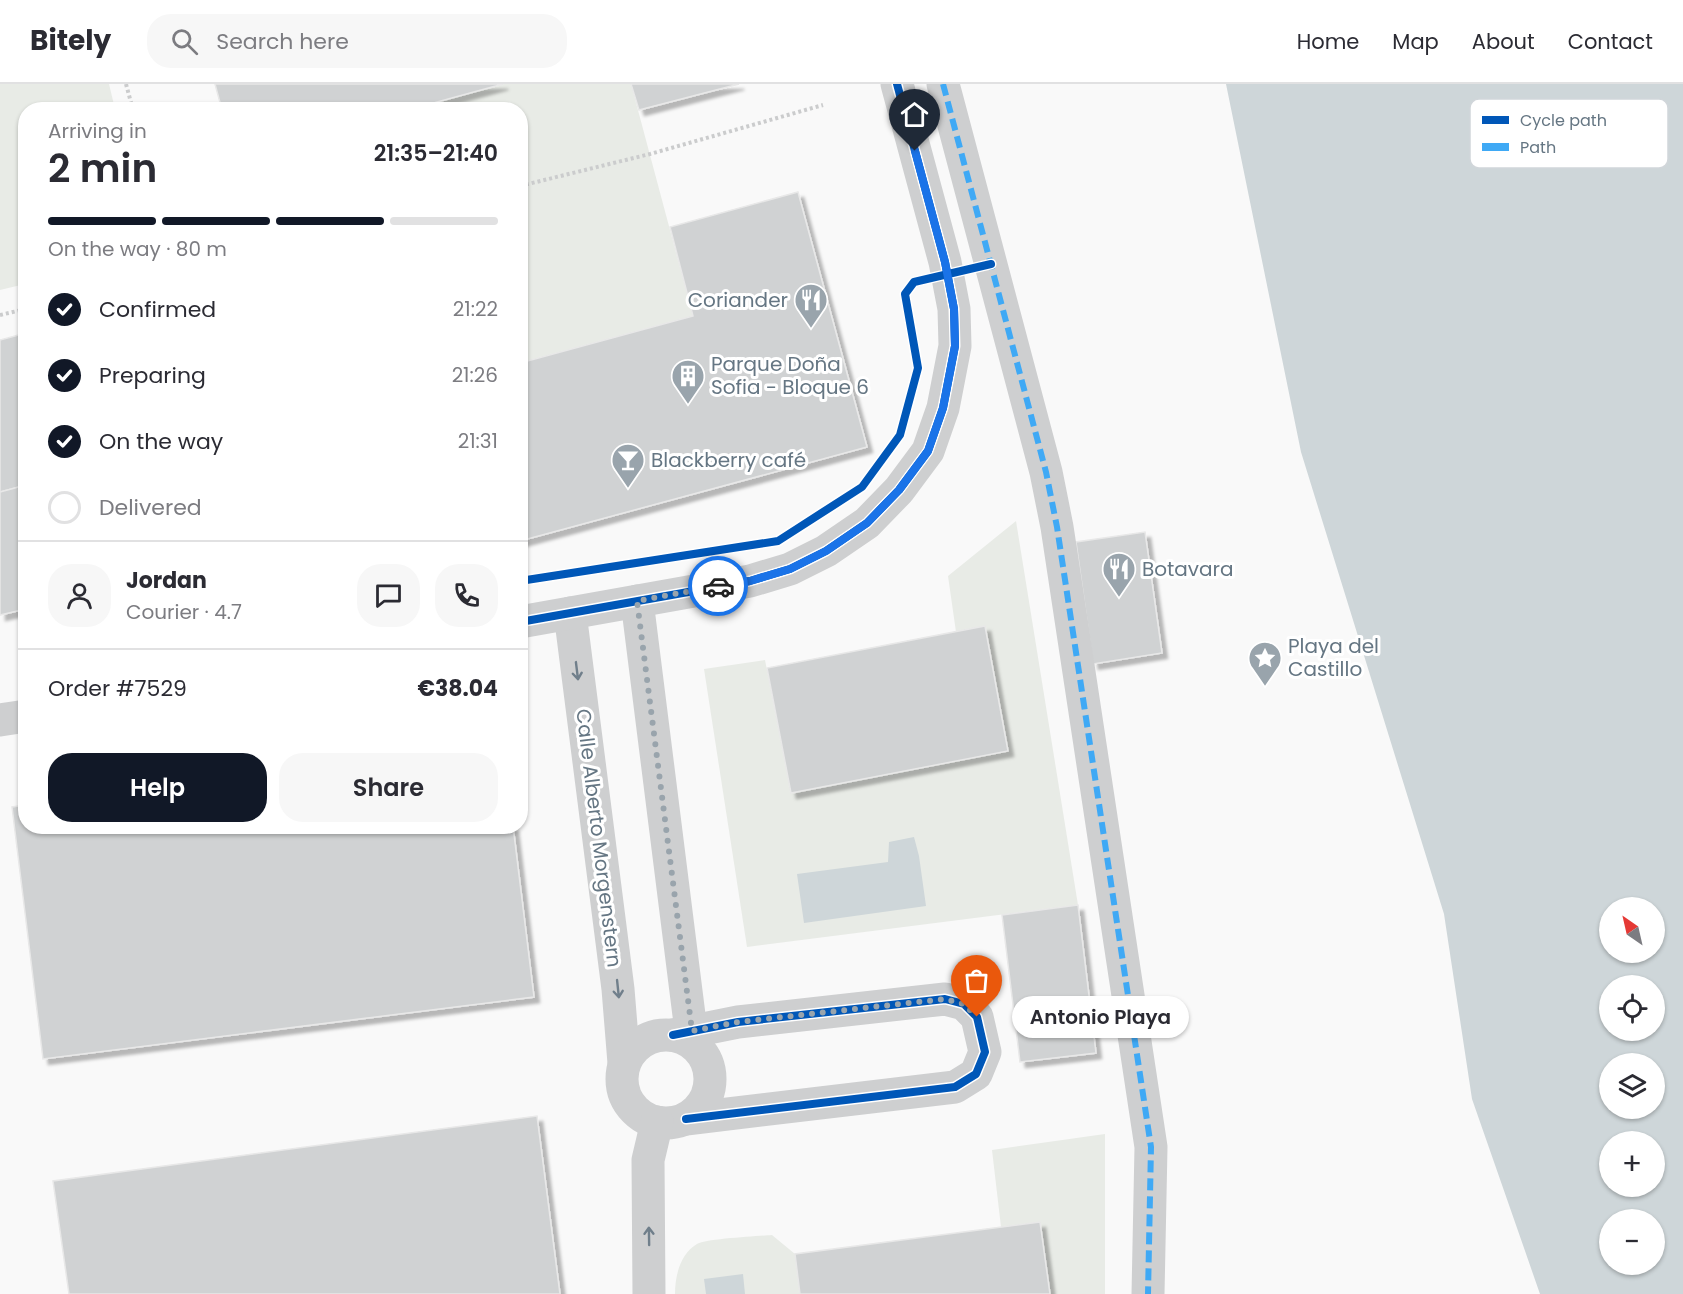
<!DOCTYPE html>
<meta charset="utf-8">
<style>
body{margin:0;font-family:Poppins,sans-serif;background:#f7f7f7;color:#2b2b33;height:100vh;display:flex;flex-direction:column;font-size:22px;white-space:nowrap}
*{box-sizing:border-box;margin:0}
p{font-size:20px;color:#7c7c81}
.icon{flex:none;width:33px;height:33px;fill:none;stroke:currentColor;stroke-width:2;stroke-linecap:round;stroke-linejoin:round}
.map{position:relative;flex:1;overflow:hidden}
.sheet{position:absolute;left:18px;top:18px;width:510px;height:732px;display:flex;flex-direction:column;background:#fff;border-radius:24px;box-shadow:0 2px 4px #0004}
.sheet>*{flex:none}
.needle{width:39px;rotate:326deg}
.tools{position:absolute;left:1599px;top:813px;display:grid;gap:12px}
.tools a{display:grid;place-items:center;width:66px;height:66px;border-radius:50%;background:#fff;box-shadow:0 2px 4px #0004;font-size:30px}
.pin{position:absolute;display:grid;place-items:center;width:51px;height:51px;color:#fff;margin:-62px -26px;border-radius:50% 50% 50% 0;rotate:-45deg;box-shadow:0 0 6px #0007}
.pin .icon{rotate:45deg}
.courier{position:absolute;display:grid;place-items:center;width:60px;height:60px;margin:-30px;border:4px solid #1a73e8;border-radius:50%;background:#fff;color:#222;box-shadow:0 2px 8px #0007}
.bubble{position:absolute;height:42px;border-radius:21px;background:#fff;box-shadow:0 2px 4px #0004;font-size:20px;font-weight:600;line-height:42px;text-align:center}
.headline em{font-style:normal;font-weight:600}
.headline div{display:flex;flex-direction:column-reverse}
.headline{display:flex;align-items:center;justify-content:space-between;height:102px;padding:0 30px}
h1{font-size:39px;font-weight:600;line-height:45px}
.bar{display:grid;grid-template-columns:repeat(4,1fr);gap:9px 6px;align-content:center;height:72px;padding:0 30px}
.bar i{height:8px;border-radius:4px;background:#e1e1e2}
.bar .selected{background:#111827}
.bar p{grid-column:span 4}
.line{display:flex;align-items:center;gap:15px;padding:0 30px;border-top:2px solid #e1e1e2}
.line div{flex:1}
.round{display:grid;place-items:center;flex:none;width:63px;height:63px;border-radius:24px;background:#f7f7f7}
ol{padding:0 30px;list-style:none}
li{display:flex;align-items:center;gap:18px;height:66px}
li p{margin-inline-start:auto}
li .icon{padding:6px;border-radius:50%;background:#111827;color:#fff;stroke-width:4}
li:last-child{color:#7c7c81}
li i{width:33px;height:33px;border:3px solid #e1e1e2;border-radius:50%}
.cta{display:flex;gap:12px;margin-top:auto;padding:12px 30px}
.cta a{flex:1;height:69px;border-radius:24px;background:#111827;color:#fff;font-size:24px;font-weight:600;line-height:69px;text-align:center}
.cta a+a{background:#f7f7f7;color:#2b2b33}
header{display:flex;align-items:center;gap:36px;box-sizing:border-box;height:84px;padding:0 30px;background:#fff;border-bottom:2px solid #e1e1e2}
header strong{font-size:28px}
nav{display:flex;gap:33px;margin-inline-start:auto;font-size:21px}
.search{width:420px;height:54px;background:#f7f7f7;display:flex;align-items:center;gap:15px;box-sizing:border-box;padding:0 21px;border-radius:24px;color:#7c7c81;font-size:22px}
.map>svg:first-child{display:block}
</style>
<header>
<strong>Bitely</strong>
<div class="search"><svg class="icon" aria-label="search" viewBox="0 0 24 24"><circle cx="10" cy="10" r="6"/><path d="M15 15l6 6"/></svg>Search here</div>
<nav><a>Home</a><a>Map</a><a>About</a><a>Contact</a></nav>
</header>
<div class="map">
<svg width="1683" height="1210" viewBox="0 0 1683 1210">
<defs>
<filter id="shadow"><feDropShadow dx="5.5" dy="5.5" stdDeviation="1.5" flood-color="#0004"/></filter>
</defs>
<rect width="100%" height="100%" fill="#f9f9f9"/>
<g fill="#e8ebe6">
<path d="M0 0H109L115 25 26 26 25 200 0 206Z"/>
<path d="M503 0H631L693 232 521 279 520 26H408Z"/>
<path d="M1016 437 1078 821 747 863 704 585 765 576 791 709 1008 667 985 543 956 548 948 492Z"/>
<path d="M1105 1050V1210H1050L1040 1138 1001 1143 992 1066Z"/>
<path d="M772 1151 795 1170 800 1210H675C675 1192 680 1170 697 1160 704 1155 759 1152 772 1151Z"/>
</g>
<g fill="#ced6d9" fill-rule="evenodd">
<path d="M1226 0H1683V1210H1540L1472 1015 1444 830 1301 368ZM1610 824H1654V868H1610ZM1610 902H1654V946H1610ZM1610 980H1654V1024H1610ZM1610 1058H1654V1102H1610ZM1610 1136H1654V1180H1610Z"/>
<path d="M914 753 919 772 926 822 804 839 797 790 888 778 889 758Z"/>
<path d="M743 1190 745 1210H706L704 1195Z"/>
</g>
<g fill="#d0d2d3" stroke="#e8e8e8" stroke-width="1.5" filter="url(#shadow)">
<path d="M215 0H503L408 26H222Z"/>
<path d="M631 0H739L639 26Z"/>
<path d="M798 108 867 363 520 457V279L693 232 670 143Z"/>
<path d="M26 249V401L0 408V256Z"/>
<path d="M26 401V525L0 531V408Z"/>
<path d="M1145 448 1162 569 1093 580 1076 458Z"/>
<path d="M985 542 1008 667 791 709 767 584Z"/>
<path d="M26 721V742H513L534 913 43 975 12 723Z"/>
<path d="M1078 821 1096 969 1020 978 1002 831Z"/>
<path d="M537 1032 560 1210H69L53 1097Z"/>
<path d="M1040 1138 1050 1210H800L795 1170Z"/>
</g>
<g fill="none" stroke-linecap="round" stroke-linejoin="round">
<g stroke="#cbcccd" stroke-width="4" stroke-dasharray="3 3" stroke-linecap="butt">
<path d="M126 0 133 26"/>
<path d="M520 102 650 70 823 21"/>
<path d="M0 231 26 225"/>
</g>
<g stroke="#cecfd0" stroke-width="33">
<path d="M943 0 1046 388 1057 443 1151 1063 1148 1210"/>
<path d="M637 517 691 947"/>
<path d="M570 529 618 905 624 979"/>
<path d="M520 538 750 497 790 485 826 467 867 439 899 406 928 367 943 324 955 262 954 225 945 178 897 0"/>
<path d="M0 636 26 632"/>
<path d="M673 951 738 938 945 915 964 920 977 933 985 968 976 990 955 1003 686 1035"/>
<circle cx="666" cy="995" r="44"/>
<path d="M649 1210 648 1076 657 1038"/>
</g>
<path stroke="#3fa9f5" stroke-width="6" stroke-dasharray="12 6" stroke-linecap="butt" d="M943 0 1046 388 1057 443 1151 1063 1148 1210"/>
<g stroke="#fff" stroke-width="11">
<g id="cycleway">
<path d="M520 497 778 457 862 403 900 351 918 284 905 210 914 198 991 180"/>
<path d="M520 538 750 497 790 485 826 467 867 439 899 406 928 367 943 324 955 262 954 225 945 178 897 0"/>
<path d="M673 951 738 938 945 915 964 920 977 933 985 968 976 990 955 1003 686 1035"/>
</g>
</g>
<use href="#cycleway" stroke="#0057b8" stroke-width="8"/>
</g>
<defs><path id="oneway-shaft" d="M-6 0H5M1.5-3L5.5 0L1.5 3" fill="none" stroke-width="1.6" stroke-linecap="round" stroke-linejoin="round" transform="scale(1.5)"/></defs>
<g stroke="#707f8b">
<use href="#oneway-shaft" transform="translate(577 587) rotate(83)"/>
<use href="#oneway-shaft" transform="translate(618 905) rotate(84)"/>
<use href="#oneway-shaft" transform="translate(649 1152) rotate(-91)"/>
</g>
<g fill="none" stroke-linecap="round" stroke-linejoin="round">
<path stroke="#99a4ac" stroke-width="6" stroke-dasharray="0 10.8" d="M718 502 637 517 692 947 738 938 945 915 964 920 977 933"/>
<path stroke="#1a73e8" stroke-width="8" d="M718 502 750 497 790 485 826 467 867 439 899 406 928 367 943 324 955 262 954 225 945 178 915 67"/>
</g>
<defs>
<g id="restaurant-pin" transform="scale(1.725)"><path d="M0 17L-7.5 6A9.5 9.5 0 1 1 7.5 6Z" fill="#99a4ac" stroke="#fff"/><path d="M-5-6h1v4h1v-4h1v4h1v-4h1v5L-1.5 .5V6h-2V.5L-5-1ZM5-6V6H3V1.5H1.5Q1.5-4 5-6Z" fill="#fff"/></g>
<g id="building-pin" transform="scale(1.725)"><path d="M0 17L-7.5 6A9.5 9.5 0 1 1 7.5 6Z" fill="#99a4ac" stroke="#fff"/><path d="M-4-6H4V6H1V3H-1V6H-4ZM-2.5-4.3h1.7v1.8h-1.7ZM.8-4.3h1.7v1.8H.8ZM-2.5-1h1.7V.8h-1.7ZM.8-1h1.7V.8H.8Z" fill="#fff"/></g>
<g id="bar-pin" transform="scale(1.725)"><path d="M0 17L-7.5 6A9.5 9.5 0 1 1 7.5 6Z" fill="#99a4ac" stroke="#fff"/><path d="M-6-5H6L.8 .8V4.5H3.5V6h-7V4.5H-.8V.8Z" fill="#fff"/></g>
<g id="sight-pin" transform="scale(1.725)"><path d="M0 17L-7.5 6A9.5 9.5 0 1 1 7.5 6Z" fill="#99a4ac" stroke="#fff"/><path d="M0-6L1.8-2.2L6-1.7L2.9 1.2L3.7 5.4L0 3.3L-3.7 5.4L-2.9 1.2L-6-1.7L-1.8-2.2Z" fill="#fff"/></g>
</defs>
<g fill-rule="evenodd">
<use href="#restaurant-pin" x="811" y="216"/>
<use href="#building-pin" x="688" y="292"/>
<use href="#bar-pin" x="628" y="376"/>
<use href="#restaurant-pin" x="1119" y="485"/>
<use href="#sight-pin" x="1265" y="574"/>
</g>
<g text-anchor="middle" stroke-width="6" stroke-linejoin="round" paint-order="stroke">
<g font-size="20" fill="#657683" stroke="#fff" text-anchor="start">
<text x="788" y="223" text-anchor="end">Coriander</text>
<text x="711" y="287">Parque Doña<tspan x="711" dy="23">Sofia - Bloque 6</tspan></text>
<text x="651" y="383">Blackberry café</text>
<text x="1142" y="492">Botavara</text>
<text x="1288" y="569">Playa del<tspan x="1288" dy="23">Castillo</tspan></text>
</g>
<g font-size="20" fill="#657683" stroke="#fff">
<text transform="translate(599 754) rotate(83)" y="7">Calle Alberto Morgenstern</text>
</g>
</g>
<rect x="1470" y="15" width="198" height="69" rx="9" fill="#fff" stroke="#d1d6da" stroke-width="1.5"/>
<rect x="1482" y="32" width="27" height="8" fill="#0057b8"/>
<rect x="1482" y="59" width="27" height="8" fill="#3fa9f5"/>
<g font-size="16" fill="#657683">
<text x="1520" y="42">Cycle path</text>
<text x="1520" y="69">Path</text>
</g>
</svg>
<div class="tools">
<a><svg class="needle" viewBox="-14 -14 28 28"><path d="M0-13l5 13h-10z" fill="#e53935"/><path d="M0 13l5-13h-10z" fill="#7c7c81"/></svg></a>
<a><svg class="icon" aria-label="locate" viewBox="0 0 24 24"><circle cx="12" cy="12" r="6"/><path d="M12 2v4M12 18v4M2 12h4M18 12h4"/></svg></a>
<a><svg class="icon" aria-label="layers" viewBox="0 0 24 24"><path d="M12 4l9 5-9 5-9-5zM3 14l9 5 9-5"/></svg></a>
<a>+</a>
<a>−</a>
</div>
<div class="pin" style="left:977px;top:933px;background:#ea580c"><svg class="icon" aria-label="bag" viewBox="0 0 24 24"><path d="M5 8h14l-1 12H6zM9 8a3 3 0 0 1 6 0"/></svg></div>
<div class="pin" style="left:915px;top:67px;background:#1f2937"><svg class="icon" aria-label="home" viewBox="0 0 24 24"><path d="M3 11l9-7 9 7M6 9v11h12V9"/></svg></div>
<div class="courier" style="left:718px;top:502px"><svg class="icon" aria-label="car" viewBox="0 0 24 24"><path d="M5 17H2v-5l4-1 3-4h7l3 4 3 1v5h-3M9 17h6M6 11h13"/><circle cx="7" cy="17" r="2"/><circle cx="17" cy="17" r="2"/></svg></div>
<div class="bubble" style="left:1012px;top:912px;width:177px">Antonio Playa</div>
<section class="sheet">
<div class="headline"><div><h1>2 min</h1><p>Arriving in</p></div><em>21:35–21:40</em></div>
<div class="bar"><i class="selected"></i><i class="selected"></i><i class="selected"></i><i></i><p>On the way · 80 m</p></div>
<ol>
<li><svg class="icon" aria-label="check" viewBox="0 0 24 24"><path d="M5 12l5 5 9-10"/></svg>Confirmed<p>21:22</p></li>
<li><svg class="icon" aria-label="check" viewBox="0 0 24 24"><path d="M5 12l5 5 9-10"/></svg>Preparing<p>21:26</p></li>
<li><svg class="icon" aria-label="check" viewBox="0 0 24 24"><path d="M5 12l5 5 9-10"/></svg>On the way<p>21:31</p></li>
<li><i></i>Delivered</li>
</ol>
<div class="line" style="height:108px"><a class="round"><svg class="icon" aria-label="person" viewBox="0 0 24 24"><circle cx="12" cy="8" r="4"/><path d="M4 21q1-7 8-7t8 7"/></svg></a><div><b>Jordan</b><p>Courier · 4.7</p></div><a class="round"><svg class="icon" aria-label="chat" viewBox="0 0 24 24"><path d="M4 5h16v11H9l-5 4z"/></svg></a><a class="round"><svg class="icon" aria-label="phone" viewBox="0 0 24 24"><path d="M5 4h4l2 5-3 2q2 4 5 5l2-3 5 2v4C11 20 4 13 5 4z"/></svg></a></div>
<div class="line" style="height:78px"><div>Order #7529</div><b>€38.04</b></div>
<div class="cta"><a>Help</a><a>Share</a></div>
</section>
</div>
